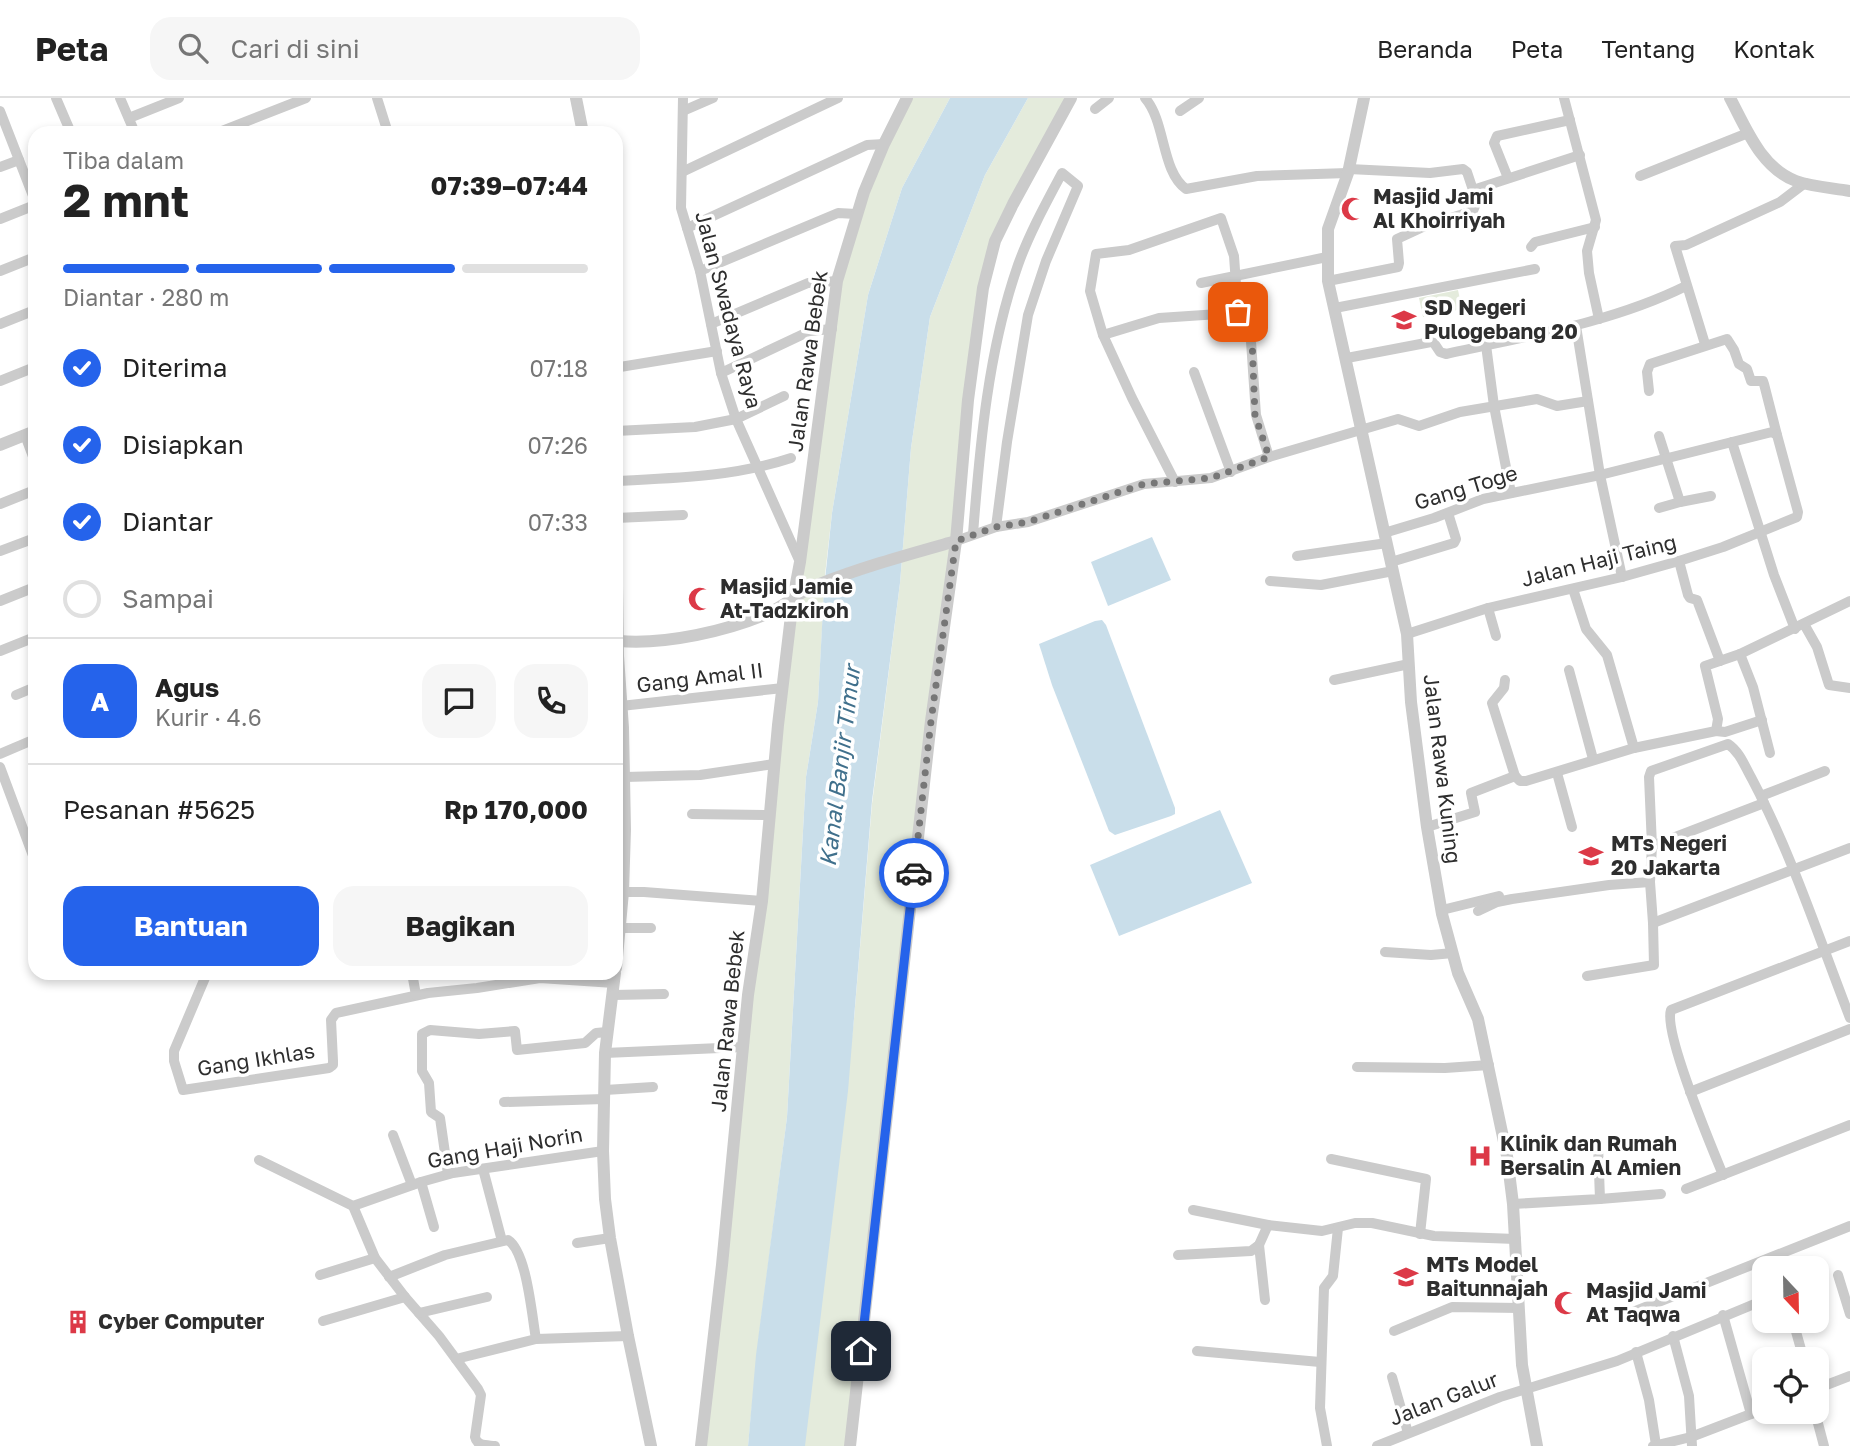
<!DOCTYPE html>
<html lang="id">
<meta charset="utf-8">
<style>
body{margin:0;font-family:"Golos Text",sans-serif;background:#f6f6f6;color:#222;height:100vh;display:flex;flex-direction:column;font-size:26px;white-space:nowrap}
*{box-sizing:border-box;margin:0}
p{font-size:23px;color:#767676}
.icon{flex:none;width:38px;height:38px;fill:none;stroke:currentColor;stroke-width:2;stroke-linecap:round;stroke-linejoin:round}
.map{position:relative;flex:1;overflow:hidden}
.sheet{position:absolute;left:28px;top:28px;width:595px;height:854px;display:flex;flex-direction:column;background:#fff;border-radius:21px;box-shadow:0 4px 10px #0003}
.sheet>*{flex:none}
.needle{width:46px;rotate:158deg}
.tools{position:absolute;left:1752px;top:1158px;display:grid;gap:14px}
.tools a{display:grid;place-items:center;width:77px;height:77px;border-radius:14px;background:#fff;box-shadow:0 4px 10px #0003;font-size:35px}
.pin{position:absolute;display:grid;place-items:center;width:60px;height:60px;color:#fff;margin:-30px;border-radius:14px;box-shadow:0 4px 10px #0006}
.courier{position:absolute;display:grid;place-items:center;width:70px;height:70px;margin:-35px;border:5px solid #2563eb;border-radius:50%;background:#fff;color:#222;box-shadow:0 2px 9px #0007}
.headline em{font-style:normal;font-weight:700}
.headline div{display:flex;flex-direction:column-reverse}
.headline{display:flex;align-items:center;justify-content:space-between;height:119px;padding:0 35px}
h1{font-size:46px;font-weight:700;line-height:52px}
.bar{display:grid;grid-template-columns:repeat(4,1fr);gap:10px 7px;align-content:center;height:84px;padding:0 35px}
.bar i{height:9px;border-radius:5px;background:#e0e0e0}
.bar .current{background:#2563eb}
.bar p{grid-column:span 4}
.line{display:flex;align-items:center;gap:18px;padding:0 35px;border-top:2px solid #e0e0e0}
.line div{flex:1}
.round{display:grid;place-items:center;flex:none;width:74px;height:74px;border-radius:21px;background:#f6f6f6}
ol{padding:0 35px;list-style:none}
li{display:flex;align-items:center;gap:21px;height:77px}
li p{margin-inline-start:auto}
li .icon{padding:7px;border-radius:50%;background:#2563eb;color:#fff;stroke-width:4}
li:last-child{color:#767676}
li i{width:38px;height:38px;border:4px solid #e0e0e0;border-radius:50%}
.button{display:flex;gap:14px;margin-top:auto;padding:14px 35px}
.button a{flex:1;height:80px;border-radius:21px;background:#2563eb;color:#fff;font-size:28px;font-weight:700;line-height:80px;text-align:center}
.button a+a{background:#f6f6f6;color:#222}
header{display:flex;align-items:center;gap:42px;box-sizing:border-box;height:98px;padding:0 35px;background:#fff;border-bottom:2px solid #e0e0e0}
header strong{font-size:33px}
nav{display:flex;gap:38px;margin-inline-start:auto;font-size:24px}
.search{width:490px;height:63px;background:#f6f6f6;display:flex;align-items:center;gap:18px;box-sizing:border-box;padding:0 24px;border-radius:21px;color:#767676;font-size:26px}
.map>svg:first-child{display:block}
</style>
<header>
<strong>Peta</strong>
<div class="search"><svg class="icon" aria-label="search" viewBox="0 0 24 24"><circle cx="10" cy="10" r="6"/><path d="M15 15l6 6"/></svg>Cari di sini</div>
<nav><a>Beranda</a><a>Peta</a><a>Tentang</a><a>Kontak</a></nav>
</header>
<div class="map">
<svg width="1850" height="1348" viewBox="0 0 1850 1348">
<rect width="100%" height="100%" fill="#fff"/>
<g fill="#e4ebdc">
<path d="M907 0H950L902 90 868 197 832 415 825 477 818 604 806 679 787 1019 758 1246 748 1348H701L770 717 842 163Z"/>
<path d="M1028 0H1073L988 165 849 1348H804L854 921 872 706 900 485 911 350 930 219 985 77Z"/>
<path d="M1458 192 1462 211 1423 219 1419 200Z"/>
</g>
<g fill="#c9deea">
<path d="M950 0H1028L985 77 930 219 911 350 900 485 872 703 848 993 805 1348H748L756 1257 787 1019 806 679 818 604 824 491 832 415 868 197 902 90Z"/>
<path d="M1152 439 1171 482 1108 508 1091 464Z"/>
<path d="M1102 522 1106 527 1175 710V716L1171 718 1115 737 1109 733 1052 587 1039 546 1095 523Z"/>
<path d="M1220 712 1252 785 1119 838 1090 767Z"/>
</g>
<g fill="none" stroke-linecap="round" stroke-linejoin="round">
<g stroke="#cbcbcb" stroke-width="10">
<path d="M56 0 71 35"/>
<path d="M120 0 135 35"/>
<path d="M377 0 388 35"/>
<path d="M683 0 681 110 700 173 721 275 736 321 800 464"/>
<path d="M1145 0C1166 24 1161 73 1186 91L1257 78 1348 75"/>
<path d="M1564 0 1596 122 1587 153 1589 175 1599 221"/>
<path d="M1095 11 1109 0"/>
<path d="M0 13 35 103"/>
<path d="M683 13 713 0"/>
<path d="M1180 13 1199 0"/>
<path d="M129 20 179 0"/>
<path d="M217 35 306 0"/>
<path d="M0 69 19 62"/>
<path d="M1349 71 1430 75 1463 71 1467 74 1473 92 1580 57"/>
<path d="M682 74 838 0"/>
<path d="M1640 78 1748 35"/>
<path d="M1508 80 1494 45 1497 38 1570 22"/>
<path d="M0 121 35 107"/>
<path d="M687 130 867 47 884 46"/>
<path d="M1531 149 1535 144 1595 129"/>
<path d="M0 173 35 159"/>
<path d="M700 173 838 115 856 116"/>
<path d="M1328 183 1398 169 1399 165 1397 141 1425 128 1473 113 1475 108 1473 92"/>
<path d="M1201 185 1327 159"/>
<path d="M1335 210 1535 171"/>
<path d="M0 226 35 212"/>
<path d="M711 226 808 185 837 183"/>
<path d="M1576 228 1600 377 1622 479"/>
<path d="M1103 237 1159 220 1249 214 1256 317 1269 359"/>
<path d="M1705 246 1675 148 1686 147 1780 104 1805 85"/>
<path d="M1486 247 1494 308 1511 395"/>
<path d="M1347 260 1431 244 1434 245 1440 254 1446 256C1527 238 1611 225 1686 188"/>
<path d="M620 269 717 253"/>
<path d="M1194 274 1231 374"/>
<path d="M721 275 810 233 832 231"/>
<path d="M0 283 35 269"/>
<path d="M1649 293 1647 274 1650 266 1727 241 1734 252 1739 266 1747 271 1751 283H1763L1764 286 1777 337"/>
<path d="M616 333 695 329 736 321 784 298"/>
<path d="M25 337 35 364"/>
<path d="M1659 338 1680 404 1711 398"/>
<path d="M1732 344 1774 477 1795 531"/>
<path d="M616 383C676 380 734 379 791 360"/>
<path d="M1175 384 1132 300 1103 237 1090 193 1096 156 1129 152 1221 120 1234 158 1238 214"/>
<path d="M0 406 35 392"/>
<path d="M1659 410 1680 404"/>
<path d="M616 420 683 417"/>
<path d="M1384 435 1434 420 1483 401 1600 377 1772 334 1777 337 1798 414 1797 419 1723 449 1679 463 1622 479 1488 510 1407 536"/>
<path d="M973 436C980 346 988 253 1018 167 1029 136 1046 105 1062 75L1078 88 1046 163 1028 217 1007 344 996 429"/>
<path d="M956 443 996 429 1028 424 1144 386 1211 380 1269 359 1398 321 1419 328 1460 314 1537 301 1557 308 1588 303"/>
<path d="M0 453 35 440"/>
<path d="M1297 458 1387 445"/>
<path d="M1679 463 1688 497 1690 500 1697 502 1720 563"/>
<path d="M1391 464 1454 445 1456 441 1448 415"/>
<path d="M1270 483 1321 487 1393 473"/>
<path d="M1573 491 1586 531 1607 557 1634 650"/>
<path d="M0 503 35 489"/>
<path d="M1488 510 1496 538"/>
<path d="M1804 526 1817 549 1829 587 1850 590"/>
<path d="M0 553 35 539"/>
<path d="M1740 556 1753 589 1770 655"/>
<path d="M1569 572 1593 661"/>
<path d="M1334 582 1409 566"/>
<path d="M1505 582 1504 590 1492 605 1515 678"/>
<path d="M16 597 35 589"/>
<path d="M621 608 783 590"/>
<path d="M1716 633 1725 634 1762 622"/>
<path d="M0 656 35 641"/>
<path d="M0 669 35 763"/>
<path d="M1557 675 1572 729"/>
<path d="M625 679 700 677 774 666"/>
<path d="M1761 698 1825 673"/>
<path d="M692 716 770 717"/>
<path d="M1427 729 1475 714 1471 695 1515 678 1520 683H1526L1634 650 1716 633 1718 621 1705 568 1740 556 1850 503"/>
<path d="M1652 748 1764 705"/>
<path d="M623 794H644L762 803"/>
<path d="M1442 812 1499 798"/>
<path d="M1478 813 1497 804 1512 801 1609 787 1650 784"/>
<path d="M1653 825 1850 750"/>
<path d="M620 830H651"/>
<path d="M1385 854 1431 857 1453 855"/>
<path d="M207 875 174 953V963L183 992 329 970 333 967V963L331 922 336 915 428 895 477 890 540 880 614 885"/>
<path d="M412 875 416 897"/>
<path d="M1587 878 1654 867 1653 825 1650 784 1652 748 1649 679 1651 673 1728 646C1740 654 1745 669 1752 681 1792 757 1819 840 1850 920"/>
<path d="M613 897 664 896"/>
<path d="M605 955 743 949"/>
<path d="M1357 969 1445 970 1489 967"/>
<path d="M605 992 653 989"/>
<path d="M1690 994 1850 931"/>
<path d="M504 1004 604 1001"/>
<path d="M393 1037 412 1087"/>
<path d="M1331 1061 1426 1081 1420 1136"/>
<path d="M259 1062 353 1108 421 1084 453 1075 603 1053"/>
<path d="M483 1071 502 1143"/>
<path d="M448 1076 440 1020 431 1014 429 985 422 973V936L430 932 479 936 515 933 517 952 585 945 596 935 607 934"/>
<path d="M1723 1077C1712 1050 1663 934 1671 912L1850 843"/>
<path d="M421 1084 434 1129"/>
<path d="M1686 1091 1850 1027"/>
<path d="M1600 1101 1661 1096"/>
<path d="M1513 1106 1600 1101 1598 1047"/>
<path d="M353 1108 375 1160 405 1199 439 1238 478 1291 481 1297 475 1339C477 1348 485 1347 495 1348"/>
<path d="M1193 1112 1268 1127"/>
<path d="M577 1145 610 1140"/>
<path d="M1259 1147 1265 1202"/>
<path d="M1178 1157 1251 1153 1259 1147 1268 1127 1322 1133 1355 1125H1372L1434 1138 1516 1141"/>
<path d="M320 1177 375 1160"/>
<path d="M1838 1177 1850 1216"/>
<path d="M389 1179 445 1157 508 1142C527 1154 532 1219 536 1241"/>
<path d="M419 1215 487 1199"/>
<path d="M1723 1217 1751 1316"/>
<path d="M1623 1218 1850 1128"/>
<path d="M323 1223 405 1199"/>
<path d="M1793 1223 1804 1262"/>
<path d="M1394 1233 1452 1209 1519 1210"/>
<path d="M1673 1238 1689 1298 1692 1348"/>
<path d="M1197 1253 1320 1264"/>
<path d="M1636 1254 1649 1302 1656 1347"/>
<path d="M456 1261 536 1241 628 1238"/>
<path d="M1392 1279 1408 1335"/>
<path d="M1816 1291 1850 1278"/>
<path d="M1815 1314 1824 1348"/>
<path d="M1327 1348 1320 1310 1324 1190 1333 1178 1338 1130"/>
<path d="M1377 1348 1500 1299 1617 1263 1764 1202"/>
<path d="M1653 1348 1691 1339 1764 1311"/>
</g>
<g stroke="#cbcbcb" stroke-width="12">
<path d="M576 0 583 35"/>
<path d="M1364 0 1348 75 1328 131V183L1407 536 1411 604 1427 729 1442 816 1458 875 1478 921 1507 1058 1513 1106 1522 1267 1537 1348"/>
<path d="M1730 0C1746 30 1761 70 1796 83 1813 89 1833 90 1850 93"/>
<path d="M0 347 35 333"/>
<path d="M616 418 618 558 623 630 625 731 623 794 616 870"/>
<path d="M619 543C664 547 729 533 771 514 787 506 801 493 817 487 862 469 910 456 956 443"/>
<path d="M615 875 605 955 603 1053 605 1101 610 1140 628 1238 651 1348"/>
<path d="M701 1348 722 1167 748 897 762 803 778 627 793 501 800 464 837 183 864 94 884 46 907 0"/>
<path d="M850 1348 931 623 956 443 968 302 983 190 995 143 1013 106 1071 0"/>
</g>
</g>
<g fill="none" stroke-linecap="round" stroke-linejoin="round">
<path stroke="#777" stroke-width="7" stroke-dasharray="0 12.6" d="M914 775 931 623 956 443 996 429 1028 424 1144 386 1211 380 1269 359 1255 317 1251 216 1248 213 1238 214"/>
<path stroke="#2563eb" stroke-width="9" d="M861 1253 914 775"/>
</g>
<defs>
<g id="mosque-bare" transform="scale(1.89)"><path d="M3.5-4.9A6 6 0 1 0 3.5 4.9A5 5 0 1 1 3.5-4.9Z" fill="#dc3947" stroke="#fff" stroke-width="2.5" paint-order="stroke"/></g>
<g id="school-bare" transform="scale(1.89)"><path d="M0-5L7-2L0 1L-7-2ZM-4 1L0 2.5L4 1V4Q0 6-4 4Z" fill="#dc3947" stroke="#fff" stroke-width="2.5" paint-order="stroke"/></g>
<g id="hospital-bare" transform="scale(1.89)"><path d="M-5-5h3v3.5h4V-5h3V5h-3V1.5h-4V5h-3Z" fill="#dc3947" stroke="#fff" stroke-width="2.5" paint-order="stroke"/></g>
<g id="building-bare" transform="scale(1.89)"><path d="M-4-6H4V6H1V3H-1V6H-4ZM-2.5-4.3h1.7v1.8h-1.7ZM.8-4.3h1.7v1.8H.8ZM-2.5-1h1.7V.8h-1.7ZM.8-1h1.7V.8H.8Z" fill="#dc3947" stroke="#fff" stroke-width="2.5" paint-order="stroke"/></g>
</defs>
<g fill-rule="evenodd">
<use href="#mosque-bare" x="1353" y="111"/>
<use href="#school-bare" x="1404" y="222"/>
<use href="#mosque-bare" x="700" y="501"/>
<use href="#school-bare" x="1591" y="758"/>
<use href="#hospital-bare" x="1480" y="1058"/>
<use href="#school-bare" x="1406" y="1179"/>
<use href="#mosque-bare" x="1566" y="1205"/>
<use href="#building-bare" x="78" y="1224"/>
</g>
<g text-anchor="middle" stroke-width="7" stroke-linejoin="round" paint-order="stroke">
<g font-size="21" font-weight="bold" fill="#2e2e2e" stroke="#fff" text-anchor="start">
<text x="1373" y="106">Masjid Jami<tspan x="1373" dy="24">Al Khoirriyah</tspan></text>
<text x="1424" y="217">SD Negeri<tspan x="1424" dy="24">Pulogebang 20</tspan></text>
<text x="720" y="496">Masjid Jamie<tspan x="720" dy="24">At-Tadzkiroh</tspan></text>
<text x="1611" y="753">MTs Negeri<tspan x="1611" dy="24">20 Jakarta</tspan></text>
<text x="1500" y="1053">Klinik dan Rumah<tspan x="1500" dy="24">Bersalin Al Amien</tspan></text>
<text x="1426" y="1174">MTs Model<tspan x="1426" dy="24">Baitunnajah</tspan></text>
<text x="1586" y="1200">Masjid Jami<tspan x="1586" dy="24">At Taqwa</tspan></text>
<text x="98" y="1231">Cyber Computer</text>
</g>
<g font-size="21" fill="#2e2e2e" stroke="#fff">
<text transform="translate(728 212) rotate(75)" y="7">Jalan Swadaya Raya</text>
<text transform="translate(808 263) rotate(-82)" y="7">Jalan Rawa Bebek</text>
<text transform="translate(1466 390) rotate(-17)" y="7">Gang Toge</text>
<text transform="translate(1599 463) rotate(-14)" y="7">Jalan Haji Taing</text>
<text transform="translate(700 580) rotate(-7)" y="7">Gang Amal II</text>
<text transform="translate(1442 671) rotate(83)" y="7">Jalan Rawa Kuning</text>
<text transform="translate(728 923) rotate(-84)" y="7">Jalan Rawa Bebek</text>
<text transform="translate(256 962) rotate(-9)" y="7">Gang Ikhlas</text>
<text transform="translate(505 1050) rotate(-10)" y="7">Gang Haji Norin</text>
<text transform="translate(1444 1301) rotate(-21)" y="7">Jalan Galur</text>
</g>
<g font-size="23" font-style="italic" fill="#40708c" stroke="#fff">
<text transform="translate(840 668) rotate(-83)" y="8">Kanal Banjir Timur</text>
</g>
</g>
</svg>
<div class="tools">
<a><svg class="needle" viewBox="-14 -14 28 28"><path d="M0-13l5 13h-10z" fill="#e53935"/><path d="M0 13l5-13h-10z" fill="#767676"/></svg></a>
<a><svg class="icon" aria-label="locate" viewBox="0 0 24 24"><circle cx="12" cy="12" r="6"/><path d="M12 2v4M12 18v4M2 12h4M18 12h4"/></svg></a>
</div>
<div class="pin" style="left:1238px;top:214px;background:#ea580c"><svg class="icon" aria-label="bag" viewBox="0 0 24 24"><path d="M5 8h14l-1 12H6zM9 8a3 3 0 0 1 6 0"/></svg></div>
<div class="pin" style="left:861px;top:1253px;background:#1f2937"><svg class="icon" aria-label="home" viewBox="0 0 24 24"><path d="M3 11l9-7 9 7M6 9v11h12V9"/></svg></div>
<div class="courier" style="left:914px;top:775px"><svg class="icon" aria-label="car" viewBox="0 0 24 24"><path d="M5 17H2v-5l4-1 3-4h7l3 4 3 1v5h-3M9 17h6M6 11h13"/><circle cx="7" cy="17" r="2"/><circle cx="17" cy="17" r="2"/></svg></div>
<section class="sheet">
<div class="headline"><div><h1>2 mnt</h1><p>Tiba dalam</p></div><em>07:39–07:44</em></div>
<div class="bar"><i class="current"></i><i class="current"></i><i class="current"></i><i></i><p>Diantar · 280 m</p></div>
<ol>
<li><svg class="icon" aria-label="check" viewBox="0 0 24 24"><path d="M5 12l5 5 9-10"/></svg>Diterima<p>07:18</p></li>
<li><svg class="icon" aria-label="check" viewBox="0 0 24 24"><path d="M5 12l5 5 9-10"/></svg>Disiapkan<p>07:26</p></li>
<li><svg class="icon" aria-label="check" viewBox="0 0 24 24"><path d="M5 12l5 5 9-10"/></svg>Diantar<p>07:33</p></li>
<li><i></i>Sampai</li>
</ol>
<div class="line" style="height:126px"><b class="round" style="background:#2563eb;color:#fff">A</b><div><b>Agus</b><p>Kurir · 4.6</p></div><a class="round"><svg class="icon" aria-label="chat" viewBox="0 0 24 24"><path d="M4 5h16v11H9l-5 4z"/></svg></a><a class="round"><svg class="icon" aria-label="phone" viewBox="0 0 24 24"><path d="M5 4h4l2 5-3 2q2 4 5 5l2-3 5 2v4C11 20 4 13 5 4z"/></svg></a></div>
<div class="line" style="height:91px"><div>Pesanan #5625</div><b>Rp 170,000</b></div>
<div class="button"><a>Bantuan</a><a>Bagikan</a></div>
</section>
</div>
